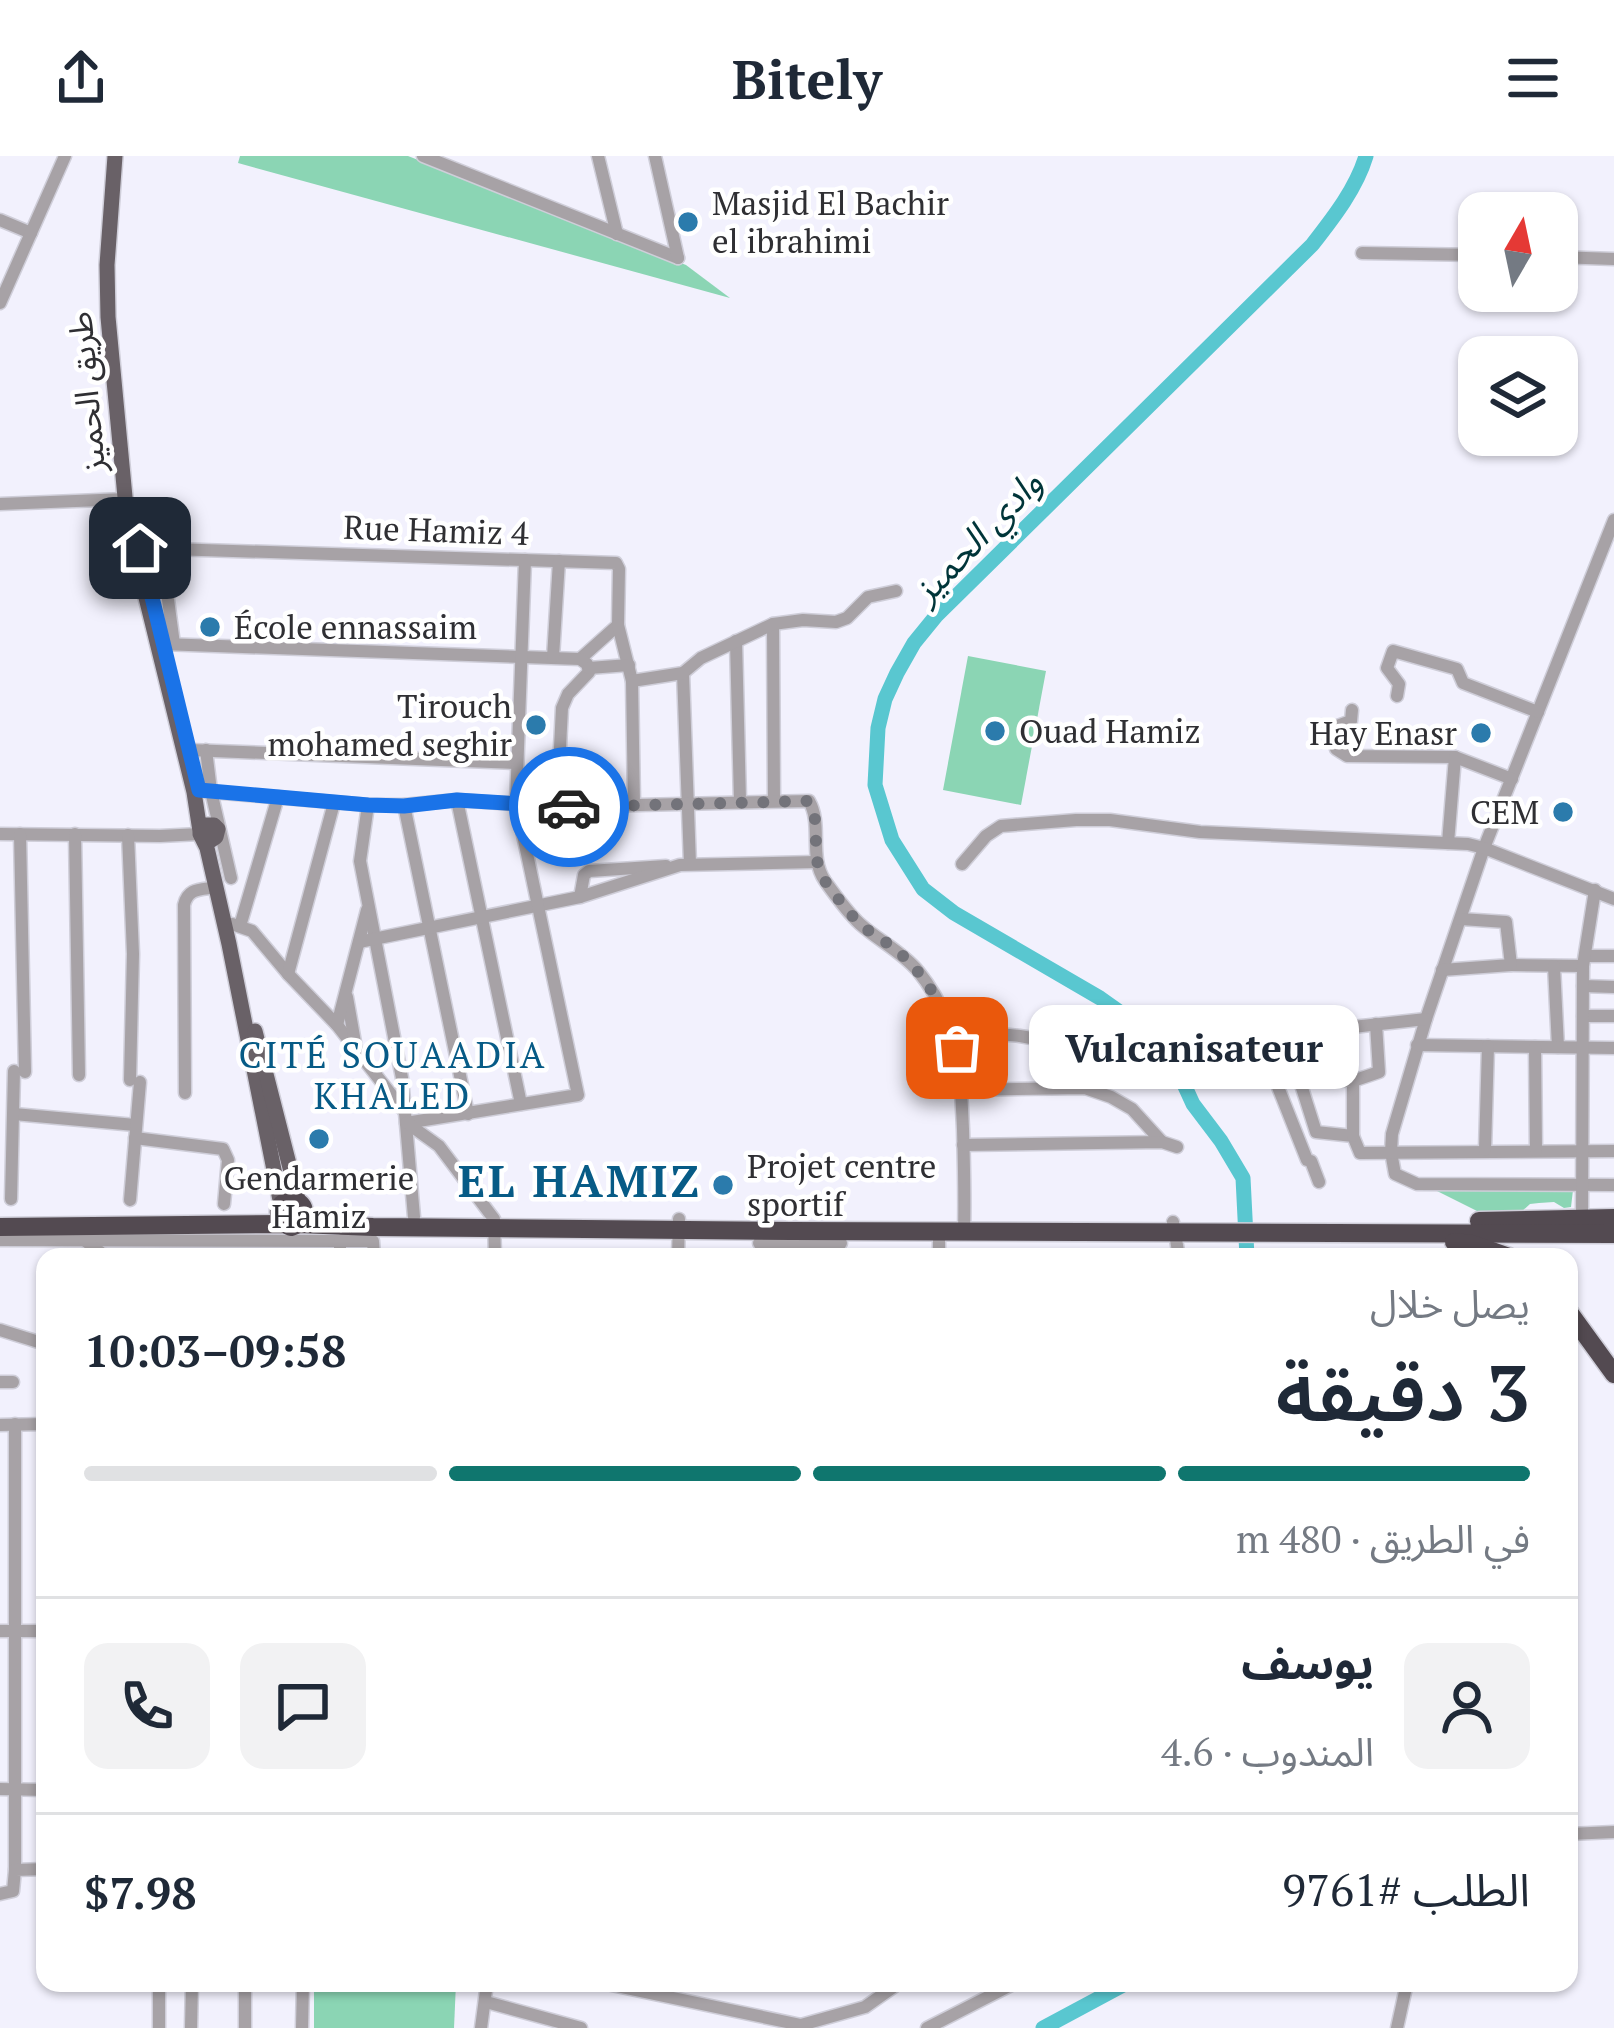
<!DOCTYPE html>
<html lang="ar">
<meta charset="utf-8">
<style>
body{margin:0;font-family:"PT Serif","Noto Sans Arabic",serif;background:#f2f2f3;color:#1f2937;direction:rtl;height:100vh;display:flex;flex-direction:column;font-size:45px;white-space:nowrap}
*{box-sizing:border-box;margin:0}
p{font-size:39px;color:#747a83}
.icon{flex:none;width:66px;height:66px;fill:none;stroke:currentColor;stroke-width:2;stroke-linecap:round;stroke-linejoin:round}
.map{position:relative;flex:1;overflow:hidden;direction:ltr}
.side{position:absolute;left:36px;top:1092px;width:1542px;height:744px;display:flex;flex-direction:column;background:#fff;border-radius:24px;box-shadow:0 3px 9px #0004;direction:rtl}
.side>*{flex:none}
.needle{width:78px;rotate:9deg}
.fabs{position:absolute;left:1458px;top:36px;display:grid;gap:24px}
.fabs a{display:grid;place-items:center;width:120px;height:120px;border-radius:24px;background:#fff;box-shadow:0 3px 9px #0004;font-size:60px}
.pin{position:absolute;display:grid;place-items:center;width:102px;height:102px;color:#fff;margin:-51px;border-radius:24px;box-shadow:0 6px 18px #0006}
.courier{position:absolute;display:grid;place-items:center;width:120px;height:120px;margin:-60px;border:9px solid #1a73e8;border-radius:50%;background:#fff;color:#222;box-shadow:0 3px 15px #0007}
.bubble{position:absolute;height:84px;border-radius:24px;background:#fff;box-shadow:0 3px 9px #0004;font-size:39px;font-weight:600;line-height:84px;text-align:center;direction:rtl}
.headline em{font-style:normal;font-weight:600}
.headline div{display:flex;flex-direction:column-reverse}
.headline{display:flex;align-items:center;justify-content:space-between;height:204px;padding:0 48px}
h1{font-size:78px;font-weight:600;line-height:90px}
.bar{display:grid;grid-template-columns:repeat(4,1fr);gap:18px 12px;align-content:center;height:144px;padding:0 48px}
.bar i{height:15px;border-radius:9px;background:#e0e1e3}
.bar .active{background:#0f766e}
.bar p{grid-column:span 4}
.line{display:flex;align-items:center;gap:30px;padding:0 48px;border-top:3px solid #e0e1e3}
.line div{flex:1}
.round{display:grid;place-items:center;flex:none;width:126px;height:126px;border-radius:24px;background:#f2f2f3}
header{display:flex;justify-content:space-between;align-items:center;height:156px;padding:0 48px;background:#fff;font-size:54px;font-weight:600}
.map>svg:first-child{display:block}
</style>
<header><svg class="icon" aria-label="menu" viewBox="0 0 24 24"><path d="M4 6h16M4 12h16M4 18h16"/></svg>Bitely<svg class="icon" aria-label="share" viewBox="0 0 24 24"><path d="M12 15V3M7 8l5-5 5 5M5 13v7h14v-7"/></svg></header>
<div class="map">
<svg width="1614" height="1872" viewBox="0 0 1614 1872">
<rect width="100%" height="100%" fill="#f2f1fd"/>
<g fill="#8bd5b4">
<path d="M240 0H408L686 109 730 142 238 7Z"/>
<path d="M968 500 1046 515 1021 649 943 634Z"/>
<path d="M1439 1032 1573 1034 1571 1051 1564 1052 1554 1046 1539 1047 1530 1048 1520 1057H1481L1437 1035Z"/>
<path d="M314 1827H456L454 1872H314Z"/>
</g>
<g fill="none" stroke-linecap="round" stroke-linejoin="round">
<g stroke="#59c7d0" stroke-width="15">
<path d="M1247 1101 1243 1022 1221 985 1193 948 1166 889 1100 842 954 757 923 733 892 684 875 629 878 572 885 543 897 517 914 487 936 460 1312 89C1333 62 1356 33 1366 0"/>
<path d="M1043 1872 1127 1827"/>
</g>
<g stroke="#cfced9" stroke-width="15">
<g id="minor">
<path d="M423 0 678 102"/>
<path d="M598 0 617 78"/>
<path d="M655 0 678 102"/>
<path d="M0 64 31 77"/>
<path d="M1362 97 1479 99"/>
<path d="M1557 101 1614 103"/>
<path d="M0 147 65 0"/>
<path d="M0 348 126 343"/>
<path d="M1614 364 1484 692 1426 863 1392 978 1391 996 1395 1018 1417 1028 1614 1029"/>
<path d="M140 392 616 407 619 413 618 469 580 503"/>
<path d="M161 392 174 488"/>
<path d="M773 468 774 645"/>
<path d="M618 469 632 525"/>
<path d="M736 485 740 645"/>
<path d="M162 488 580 503 587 508 589 516 568 538 562 552 557 651"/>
<path d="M553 501 559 405"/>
<path d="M589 512 629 509"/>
<path d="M683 517 690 708"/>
<path d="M1397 540 1399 528 1387 512 1393 495 1457 513 1463 527 1538 556"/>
<path d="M1352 554 1351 565 1332 572 1336 593 1347 600 1455 601 1512 623"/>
<path d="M190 594 517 607"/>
<path d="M206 594 211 635 231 722"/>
<path d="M199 635 368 649H404L457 644 557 651 809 645C823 669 808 700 825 725 835 739 847 756 860 768 879 785 901 795 918 815 959 866 960 910 963 973 964 1007 965 1041 964 1075"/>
<path d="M457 644 521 948"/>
<path d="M634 648 632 525 683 517 701 502 773 468 803 464 836 466 847 462 868 441 896 435"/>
<path d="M368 649 360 705 402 922 414 1061"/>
<path d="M404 649 468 958"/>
<path d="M0 678 160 680 200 678"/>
<path d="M20 678 25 916"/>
<path d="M75 678 79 919"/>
<path d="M128 679 133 798 130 924"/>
<path d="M1448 687 1455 601"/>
<path d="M962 708 986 680 1001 670 1076 664H1110L1200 676 1468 688 1484 692 1614 743"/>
<path d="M580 741 584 719 589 715 666 710"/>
<path d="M232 768 252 775 288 818 337 869 404 955"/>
<path d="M240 770 278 641"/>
<path d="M359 786 580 741 680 709 816 706"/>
<path d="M1585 800H1614"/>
<path d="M1511 809 1583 810"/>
<path d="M1554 810 1558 891"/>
<path d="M1442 814 1511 809 1506 766 1461 763"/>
<path d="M288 818 334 647"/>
<path d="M1583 830 1614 831"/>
<path d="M347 841 356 892"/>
<path d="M1583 860H1614"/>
<path d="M337 869 367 754"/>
<path d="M952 877C982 879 1033 874 1056 893 1068 904 1076 919 1085 932"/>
<path d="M1417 889 1614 892"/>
<path d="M1289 891 1316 976 1353 980 1360 997 1614 995"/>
<path d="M1535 891 1536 995"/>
<path d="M1274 921 1307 1004 1311 1005 1319 1026"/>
<path d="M1353 925 1379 916 1376 868"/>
<path d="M961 934 1085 932 1111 941 1132 953 1162 986"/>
<path d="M185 937 184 749C188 731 202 734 217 731"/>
<path d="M14 958 135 969"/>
<path d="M406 967 578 939 516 646 525 404"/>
<path d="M407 967 439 990 494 1063 495 1101"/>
<path d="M1353 980V925L1330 924 1325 874 1426 863"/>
<path d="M135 982 223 993 228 1004 224 1048"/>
<path d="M963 989 1162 986 1177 991"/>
<path d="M1485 994 1488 890"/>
<path d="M11 1043 14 915"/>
<path d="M130 1044 140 926"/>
<path d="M1582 1064 1583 810 1595 734"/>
<path d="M1173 1066 1179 1101"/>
<path d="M939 1075V1101"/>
<path d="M0 1084 340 1085 368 1073"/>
<path d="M84 1084 107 1101"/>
<path d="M759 1087H841"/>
<path d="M340 1101V1085H373L374 1101"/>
<path d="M678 1101 679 1063"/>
<path d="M1020 1101H1030"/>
<path d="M1079 1101H1090"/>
<path d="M0 1174 45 1188"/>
<path d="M0 1226H13"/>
<path d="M0 1269 45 1268"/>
<path d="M0 1475H45"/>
<path d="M0 1633 45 1634"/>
<path d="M1569 1678 1614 1676"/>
<path d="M15 1714V1268"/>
<path d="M0 1738 13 1735 15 1714 45 1713"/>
<path d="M159 1827V1872"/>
<path d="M245 1827V1872"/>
<path d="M602 1827 801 1869 865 1851 899 1827"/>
<path d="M486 1846 581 1872"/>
<path d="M191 1872 192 1827"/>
<path d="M302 1872 303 1827"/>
<path d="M481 1872 487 1827"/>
<path d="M927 1872 1015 1827"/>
<path d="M1397 1872 1407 1827"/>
</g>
</g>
<g stroke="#cfced9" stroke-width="18">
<g id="major">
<path d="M115 0 107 109 108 161 125 341 134 393 194 636 200 675"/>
<path d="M203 682 210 685 216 681 218 673 214 669H203L200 678 207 692 229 788 281 1049"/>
<path d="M255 875 299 1047"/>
</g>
</g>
<g stroke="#cfced9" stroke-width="21">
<g id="highway">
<path d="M1479 1065 1614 1062"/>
<path d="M284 1068C262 1037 320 1036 299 1068"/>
<path d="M0 1071 284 1068 291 1071 299 1068 373 1071 791 1075 1614 1078"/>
<path d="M1454 1086 1472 1088 1509 1101"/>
<path d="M1569 1156 1614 1218"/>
</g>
</g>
<use href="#minor" stroke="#a7a2a6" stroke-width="12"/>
<use href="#major" stroke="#696167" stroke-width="15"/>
<use href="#highway" stroke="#534a51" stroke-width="18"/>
</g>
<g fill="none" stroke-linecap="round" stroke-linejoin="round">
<path stroke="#73737a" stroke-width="12" stroke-dasharray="0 21.6" d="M569 651 809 645C823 669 808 700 825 725 836 740 848 756 861 769 876 781 893 789 906 803 931 827 947 859 957 892"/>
<path stroke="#1a73e8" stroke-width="15" d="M140 392 199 634 368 649 404 650 457 644 569 651"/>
</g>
<g fill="#2b7bac" stroke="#fff" stroke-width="4.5">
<circle cx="688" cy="66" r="12"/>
<circle cx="210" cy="471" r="12"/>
<circle cx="536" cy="569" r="12"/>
<circle cx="995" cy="575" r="12"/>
<circle cx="1481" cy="577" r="12"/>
<circle cx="1563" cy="656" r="12"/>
<circle cx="319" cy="983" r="12"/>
<circle cx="723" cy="1029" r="12"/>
</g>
<g text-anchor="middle" stroke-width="9" stroke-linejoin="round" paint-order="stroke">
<g font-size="33" fill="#2f2f33" stroke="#fff" text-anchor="start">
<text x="712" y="59">Masjid El Bachir<tspan x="712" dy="38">el ibrahimi</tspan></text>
<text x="234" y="483">École ennassaim</text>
<text x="512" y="562" text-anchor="end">Tirouch<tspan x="512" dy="38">mohamed seghir</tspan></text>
<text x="1019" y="587">Ouad Hamiz</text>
<text x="1457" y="589" text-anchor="end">Hay Enasr</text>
<text x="1539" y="668" text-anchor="end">CEM</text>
<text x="747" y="1022">Projet centre<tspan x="747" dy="38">sportif</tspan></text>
<text x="319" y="1034" text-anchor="middle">Gendarmerie<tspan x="319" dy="38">Hamiz</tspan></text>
</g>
<g font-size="33" fill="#2f2f33" stroke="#fff">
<text transform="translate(86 236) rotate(-95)" y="12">طريق الحميز</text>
<text transform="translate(436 374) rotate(2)" y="12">Rue Hamiz 4</text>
</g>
<g font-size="36" font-style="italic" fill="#003539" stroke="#fff">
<text transform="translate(977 380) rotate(-46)" y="13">وادي الحميز</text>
</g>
<g font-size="36" letter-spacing="3" fill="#075b86" stroke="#fff">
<text x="393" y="912">CITÉ SOUAADIA<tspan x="393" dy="41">KHALED</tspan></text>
</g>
<g font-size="45" font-weight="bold" letter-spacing="3" fill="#075b86" stroke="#fff">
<text x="580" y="1041">EL HAMIZ</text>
</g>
</g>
</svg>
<div class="fabs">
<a><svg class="needle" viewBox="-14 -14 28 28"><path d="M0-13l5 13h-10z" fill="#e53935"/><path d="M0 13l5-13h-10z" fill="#747a83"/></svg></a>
<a><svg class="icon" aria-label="layers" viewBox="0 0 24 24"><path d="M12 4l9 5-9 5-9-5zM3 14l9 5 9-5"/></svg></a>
</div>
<div class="pin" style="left:957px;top:892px;background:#ea580c"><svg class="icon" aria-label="bag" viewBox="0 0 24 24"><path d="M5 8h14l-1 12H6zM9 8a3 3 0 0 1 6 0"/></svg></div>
<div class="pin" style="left:140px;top:392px;background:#1f2937"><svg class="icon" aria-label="home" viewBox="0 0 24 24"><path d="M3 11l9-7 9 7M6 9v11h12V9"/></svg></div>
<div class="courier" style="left:569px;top:651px"><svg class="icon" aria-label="car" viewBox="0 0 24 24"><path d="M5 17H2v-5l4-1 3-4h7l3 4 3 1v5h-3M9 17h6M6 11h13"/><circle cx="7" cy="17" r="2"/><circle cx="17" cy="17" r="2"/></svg></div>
<div class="bubble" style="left:1029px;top:849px;width:330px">Vulcanisateur</div>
<section class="side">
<div class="headline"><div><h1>3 دقيقة</h1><p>يصل خلال</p></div><em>09:58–10:03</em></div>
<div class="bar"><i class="active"></i><i class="active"></i><i class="active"></i><i></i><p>في الطريق · 480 m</p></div>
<div class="line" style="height:216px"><a class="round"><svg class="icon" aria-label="person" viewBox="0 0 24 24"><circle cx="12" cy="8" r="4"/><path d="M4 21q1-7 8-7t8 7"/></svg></a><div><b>يوسف</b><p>المندوب · 4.6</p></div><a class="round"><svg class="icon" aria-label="chat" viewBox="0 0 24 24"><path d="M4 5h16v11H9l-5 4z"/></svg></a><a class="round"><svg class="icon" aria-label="phone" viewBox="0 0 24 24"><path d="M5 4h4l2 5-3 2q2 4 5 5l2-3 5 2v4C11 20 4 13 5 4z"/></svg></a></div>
<div class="line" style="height:156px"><div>الطلب #9761</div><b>$7.98</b></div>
</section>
</div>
